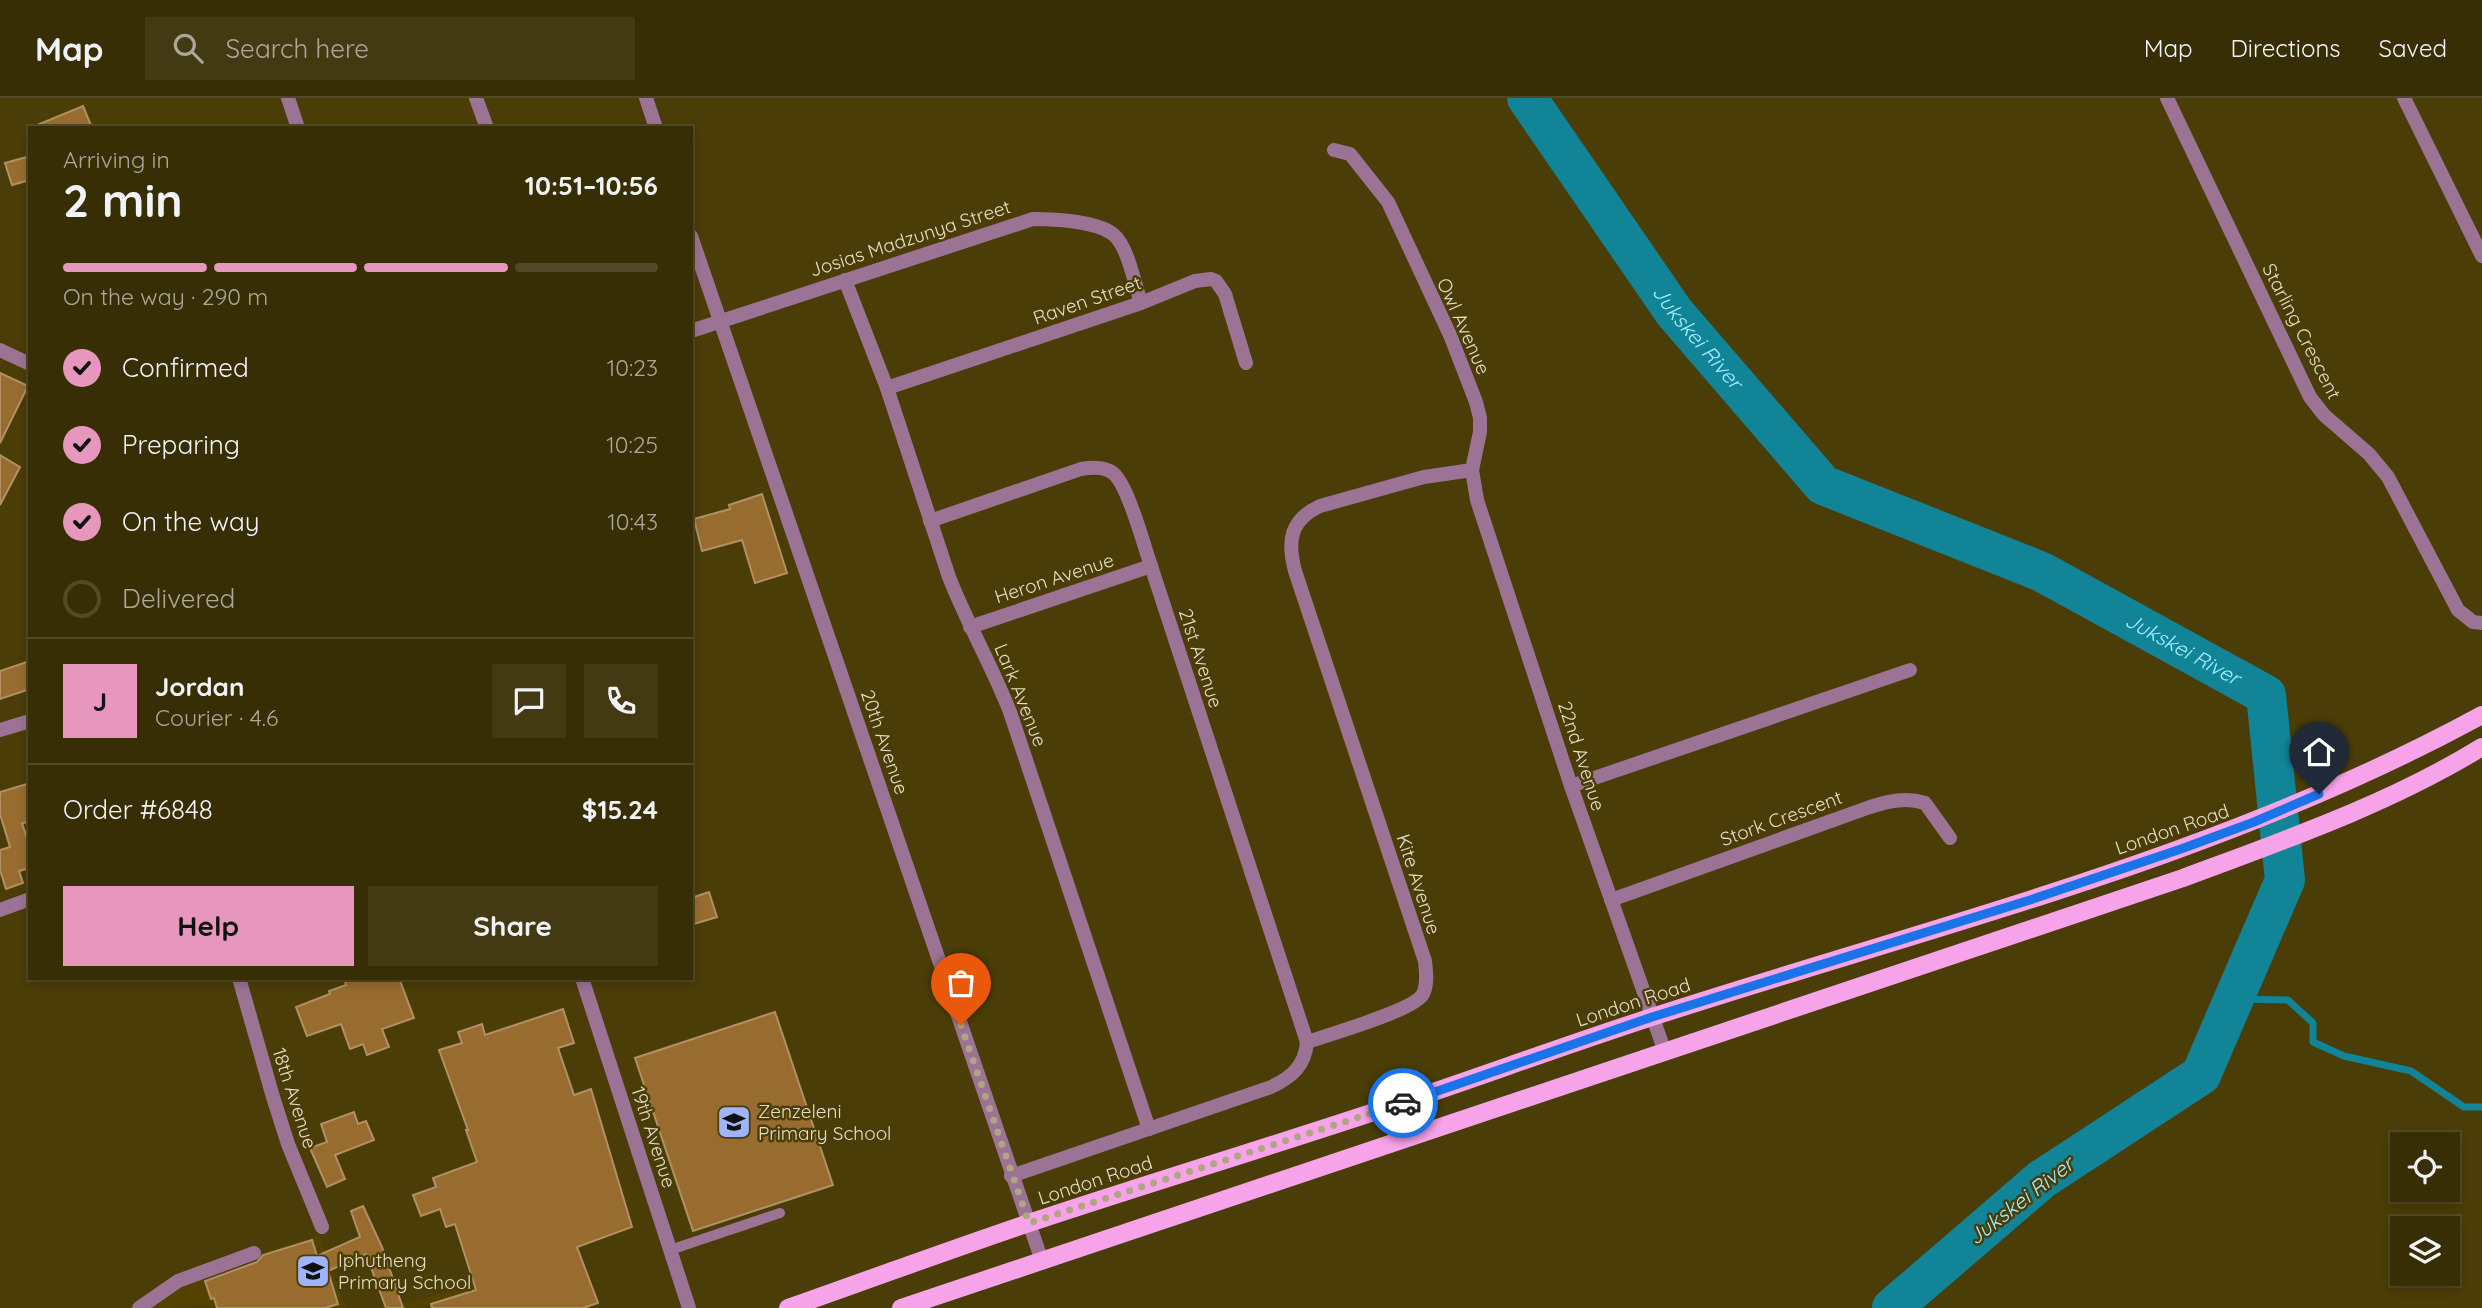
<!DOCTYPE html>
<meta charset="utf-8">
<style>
body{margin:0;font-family:Quicksand,sans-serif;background:#433a13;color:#f1f3f6;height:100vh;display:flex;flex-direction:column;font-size:26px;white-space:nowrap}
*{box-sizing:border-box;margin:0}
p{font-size:23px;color:#aba89a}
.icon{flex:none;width:38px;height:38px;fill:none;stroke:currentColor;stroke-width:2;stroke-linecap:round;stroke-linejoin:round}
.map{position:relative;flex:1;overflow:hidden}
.panel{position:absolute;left:28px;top:28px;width:665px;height:854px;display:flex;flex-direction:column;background:#382e05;border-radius:0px;box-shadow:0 4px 10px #0003,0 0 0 2px #524a27}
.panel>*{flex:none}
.controls{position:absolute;left:2390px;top:1034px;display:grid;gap:14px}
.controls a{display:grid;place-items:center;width:70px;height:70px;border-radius:0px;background:#382e05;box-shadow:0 4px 10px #0003,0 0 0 2px #524a27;font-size:35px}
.pin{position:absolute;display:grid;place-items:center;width:60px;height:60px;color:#fff;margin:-72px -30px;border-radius:50% 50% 50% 0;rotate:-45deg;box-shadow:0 0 7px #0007}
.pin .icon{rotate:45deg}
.courier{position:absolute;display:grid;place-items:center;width:70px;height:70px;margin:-35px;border:5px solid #1a73e8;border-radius:50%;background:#fff;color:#222;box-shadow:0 2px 9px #0007}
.head em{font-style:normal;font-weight:700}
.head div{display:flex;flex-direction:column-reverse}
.head{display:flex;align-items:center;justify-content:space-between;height:119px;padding:0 35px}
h1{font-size:46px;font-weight:700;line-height:52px}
.bar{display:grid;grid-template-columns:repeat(4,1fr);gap:10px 7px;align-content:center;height:84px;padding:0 35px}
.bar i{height:9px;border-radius:5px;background:#524a27}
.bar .selected{background:#e797bd}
.bar p{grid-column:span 4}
.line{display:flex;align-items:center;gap:18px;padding:0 35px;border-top:2px solid #524a27}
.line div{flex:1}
.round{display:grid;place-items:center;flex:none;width:74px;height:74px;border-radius:0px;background:#433a13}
ol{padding:0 35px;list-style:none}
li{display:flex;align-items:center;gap:21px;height:77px}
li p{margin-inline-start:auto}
li .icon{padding:7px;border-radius:50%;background:#e797bd;color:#111;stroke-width:4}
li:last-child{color:#aba89a}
li i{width:38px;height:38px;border:4px solid #524a27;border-radius:50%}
.action{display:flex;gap:14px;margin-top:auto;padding:14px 35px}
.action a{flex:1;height:80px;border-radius:0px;background:#e797bd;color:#111;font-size:28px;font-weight:700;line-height:80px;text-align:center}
.action a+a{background:#433a13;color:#f1f3f6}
header{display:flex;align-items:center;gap:42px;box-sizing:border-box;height:98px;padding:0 35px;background:#382e05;border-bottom:2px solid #524a27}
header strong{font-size:33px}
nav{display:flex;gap:38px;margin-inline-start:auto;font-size:24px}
.search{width:490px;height:63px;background:#433a13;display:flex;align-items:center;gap:18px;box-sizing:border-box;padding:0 24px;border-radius:0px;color:#aba89a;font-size:26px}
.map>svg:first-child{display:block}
</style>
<header>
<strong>Map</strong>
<div class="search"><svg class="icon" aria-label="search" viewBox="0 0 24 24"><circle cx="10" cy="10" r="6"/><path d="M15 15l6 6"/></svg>Search here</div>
<nav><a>Map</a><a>Directions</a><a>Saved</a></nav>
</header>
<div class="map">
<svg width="2482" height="1210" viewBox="0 0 2482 1210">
<rect width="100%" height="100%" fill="#4b3d07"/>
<g fill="#534200" fill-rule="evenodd">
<path d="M319 1137 346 1210H325L338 1206 141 1210 202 1173ZM312 1143 320 1166 210 1200 203 1176Z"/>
<path d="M505 1177 495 1186 417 1210H386Z"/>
</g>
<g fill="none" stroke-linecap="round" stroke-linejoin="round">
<path stroke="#118497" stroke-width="7" d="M2234 901 2288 902 2313 925V944L2344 958 2411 973 2464 1009H2482"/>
<path stroke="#118497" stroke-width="40" id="s1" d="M1527 0 1674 214 1823 387 2042 474 2266 597 2285 782 2201 977 2042 1081 1892 1210"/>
</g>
<g fill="#976c2e" stroke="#b19065" stroke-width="2">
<path d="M83 8 92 30H33L32 29Z"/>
<path d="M30 58V82L12 87 5 65Z"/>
<path d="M0 275 28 288 0 345Z"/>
<path d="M0 357 20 369 0 407Z"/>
<path d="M762 396 787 475 755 485 742 442 702 453 694 421 730 411 729 407Z"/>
<path d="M30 563V591L0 601V573Z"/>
<path d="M30 685V724L22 725 30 749V770L19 773 23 785 6 791 0 772V752L10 749 0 716V694Z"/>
<path d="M709 794 717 819 691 827V800Z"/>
<path d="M344 880H399L414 920 382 931 389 949 367 957 363 946 350 951 341 926 307 938 296 909 330 896 329 893 346 887Z"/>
<path d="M563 911 574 945 558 950 574 997 591 991 632 1129 577 1149 598 1205 583 1210H432L431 1206 476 1192 455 1126 446 1129 440 1111 421 1118 413 1097 436 1089 433 1080 477 1064 466 1032H468L439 952 462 945 458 934 482 926 485 937Z"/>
<path d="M775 914 833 1087 693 1133 635 960Z"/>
<path d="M354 1014 358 1026 366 1023 374 1042 335 1057 345 1081 327 1089 310 1050 327 1044 321 1026Z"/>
<path d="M363 1108 382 1149 403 1210H386L366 1156 328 1173 338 1206 325 1210H217L214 1200 211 1201 205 1183 257 1164 263 1157 312 1142 317 1158 360 1139 351 1113Z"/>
</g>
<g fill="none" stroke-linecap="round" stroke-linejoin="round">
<path stroke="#9c7394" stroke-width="10" d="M670 1152 780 1115"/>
<g stroke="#9c7394" stroke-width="14">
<path d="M288 0 298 30"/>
<path d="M476 0 487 30"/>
<path d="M646 0 656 30"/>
<path d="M2167 0 2310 299 2324 317 2369 356 2388 379 2458 512 2473 524 2482 525"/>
<path d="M2404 0 2482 158"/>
<path d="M1334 52 1350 56 1388 104 1450 237 1476 304 1480 320V334L1472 372 1477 402 1571 688 1665 954"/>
<path d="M691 138 1042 1163"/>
<path d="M845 182 887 290 949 479C967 525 992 568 1010 614L1149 1031"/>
<path d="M691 233 1033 121C1054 121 1098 123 1114 137 1128 149 1135 187 1141 205"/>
<path d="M0 252 30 266"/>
<path d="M887 290 1141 205 1195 183 1211 181 1216 183 1225 196 1246 265"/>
<path d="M930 423 1081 371C1092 369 1104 368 1113 375 1128 387 1144 448 1151 468L1307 944"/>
<path d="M970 529 1151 468"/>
<path d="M0 632 30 623"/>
<path d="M1571 688 1910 572"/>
<path d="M1611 802 1870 709C1889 703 1906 699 1925 705L1950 740"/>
<path d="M0 812 30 801"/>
<path d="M239 880 273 999 288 1046 322 1129"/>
<path d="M582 880 689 1210"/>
<path d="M1011 1078 1271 989C1292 979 1305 968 1307 944 1328 937 1415 912 1423 896 1428 886 1426 873 1425 863L1295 473C1287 443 1290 422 1320 408L1424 379 1472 372"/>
<path d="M139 1210 178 1183 254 1155"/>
</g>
<g stroke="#f7a3e9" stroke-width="18">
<path d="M788 1210C867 1182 947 1153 1026 1126 1152 1084 1279 1046 1404 1004 1487 976 1569 946 1652 919 1932 828 2222 759 2482 617"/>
<path d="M901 1210 2183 780C2285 742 2389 706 2482 649"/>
</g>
</g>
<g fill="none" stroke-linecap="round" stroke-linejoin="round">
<path stroke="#afa582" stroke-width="7" stroke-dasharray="0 12.6" d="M961 927 1029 1125 1403 1005"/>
<path stroke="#1a73e8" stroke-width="9" d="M1403 1005 1652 919 2030 802 2181 751 2254 724 2319 696"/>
</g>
<defs>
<g id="school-square" transform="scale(1.75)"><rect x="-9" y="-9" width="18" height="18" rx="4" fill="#a0b3fd" stroke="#4b3d07"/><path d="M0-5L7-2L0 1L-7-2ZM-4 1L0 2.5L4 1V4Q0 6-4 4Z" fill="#111"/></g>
</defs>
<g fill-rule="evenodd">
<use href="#school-square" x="734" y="1024"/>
<use href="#school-square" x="313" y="1173"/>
</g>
<g text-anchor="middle" stroke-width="5" stroke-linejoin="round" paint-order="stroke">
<g font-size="19" fill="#e5ddc4" stroke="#4b3d07">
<text transform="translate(910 140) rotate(-18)" y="7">Josias Madzunya Street</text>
<text transform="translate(1087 202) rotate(-19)" y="7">Raven Street</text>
<text transform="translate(1464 228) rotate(66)" y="7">Owl Avenue</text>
<text transform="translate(2302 233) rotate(63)" y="7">Starling Crescent</text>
<text transform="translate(1054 480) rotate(-18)" y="7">Heron Avenue</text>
<text transform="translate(1201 560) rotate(72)" y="7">21st Avenue</text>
<text transform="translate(1021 597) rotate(68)" y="7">Lark Avenue</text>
<text transform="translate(885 644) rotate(71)" y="7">20th Avenue</text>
<text transform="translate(1582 658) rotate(72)" y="7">22nd Avenue</text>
<text transform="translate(1781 720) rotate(-20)" y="7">Stork Crescent</text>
<text transform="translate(2172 731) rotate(-19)" y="7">London Road</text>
<text transform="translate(1419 786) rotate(72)" y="7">Kite Avenue</text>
<text transform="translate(1633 904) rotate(-18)" y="7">London Road</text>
<text transform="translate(295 1000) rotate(72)" y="7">18th Avenue</text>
<text transform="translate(654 1039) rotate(72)" y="7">19th Avenue</text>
<text transform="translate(1095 1082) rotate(-18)" y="7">London Road</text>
</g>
<g font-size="19" fill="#e5ddc4" stroke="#4b3d07" text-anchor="start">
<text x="758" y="1020">Zenzeleni<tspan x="758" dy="22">Primary School</tspan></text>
<text x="338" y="1169">Iphutheng<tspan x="338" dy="22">Primary School</tspan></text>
</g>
<g font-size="21" font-style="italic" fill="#a4edfd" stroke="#4b3d07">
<text dy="7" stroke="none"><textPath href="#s1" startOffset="294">Jukskei River</textPath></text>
<text dy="7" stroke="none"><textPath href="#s1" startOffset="884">Jukskei River</textPath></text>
<text transform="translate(2021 1103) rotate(-38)" y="7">Jukskei River</text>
</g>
</g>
</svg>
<div class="controls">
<a><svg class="icon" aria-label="locate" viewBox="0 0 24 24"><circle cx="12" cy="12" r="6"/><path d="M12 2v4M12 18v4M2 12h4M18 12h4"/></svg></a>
<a><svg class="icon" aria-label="layers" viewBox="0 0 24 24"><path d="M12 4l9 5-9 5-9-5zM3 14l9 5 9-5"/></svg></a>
</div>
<div class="pin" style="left:961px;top:927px;background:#ea580c"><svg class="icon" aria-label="bag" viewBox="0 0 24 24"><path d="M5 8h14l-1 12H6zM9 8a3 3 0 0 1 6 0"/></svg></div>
<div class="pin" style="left:2319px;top:696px;background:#1f2937"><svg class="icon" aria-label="home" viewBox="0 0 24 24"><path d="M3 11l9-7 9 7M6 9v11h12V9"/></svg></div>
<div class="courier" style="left:1403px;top:1005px"><svg class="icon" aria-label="car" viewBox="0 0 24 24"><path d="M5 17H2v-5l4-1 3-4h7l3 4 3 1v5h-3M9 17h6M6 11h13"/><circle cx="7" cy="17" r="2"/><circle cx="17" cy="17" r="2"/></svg></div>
<section class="panel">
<div class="head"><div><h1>2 min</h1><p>Arriving in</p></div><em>10:51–10:56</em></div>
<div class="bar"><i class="selected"></i><i class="selected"></i><i class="selected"></i><i></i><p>On the way · 290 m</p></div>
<ol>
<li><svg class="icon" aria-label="check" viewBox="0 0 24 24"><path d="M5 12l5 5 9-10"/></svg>Confirmed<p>10:23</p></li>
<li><svg class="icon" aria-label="check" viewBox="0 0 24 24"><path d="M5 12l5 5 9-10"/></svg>Preparing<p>10:25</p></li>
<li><svg class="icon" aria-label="check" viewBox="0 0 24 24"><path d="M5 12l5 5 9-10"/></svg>On the way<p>10:43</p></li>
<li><i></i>Delivered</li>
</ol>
<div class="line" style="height:126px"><b class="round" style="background:#e797bd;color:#111">J</b><div><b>Jordan</b><p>Courier · 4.6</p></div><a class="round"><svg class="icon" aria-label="chat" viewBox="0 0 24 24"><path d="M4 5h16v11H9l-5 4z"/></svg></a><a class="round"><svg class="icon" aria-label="phone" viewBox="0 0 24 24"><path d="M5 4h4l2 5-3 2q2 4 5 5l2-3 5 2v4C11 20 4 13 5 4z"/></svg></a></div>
<div class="line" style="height:91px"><div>Order #6848</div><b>$15.24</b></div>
<div class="action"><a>Help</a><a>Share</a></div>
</section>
</div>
